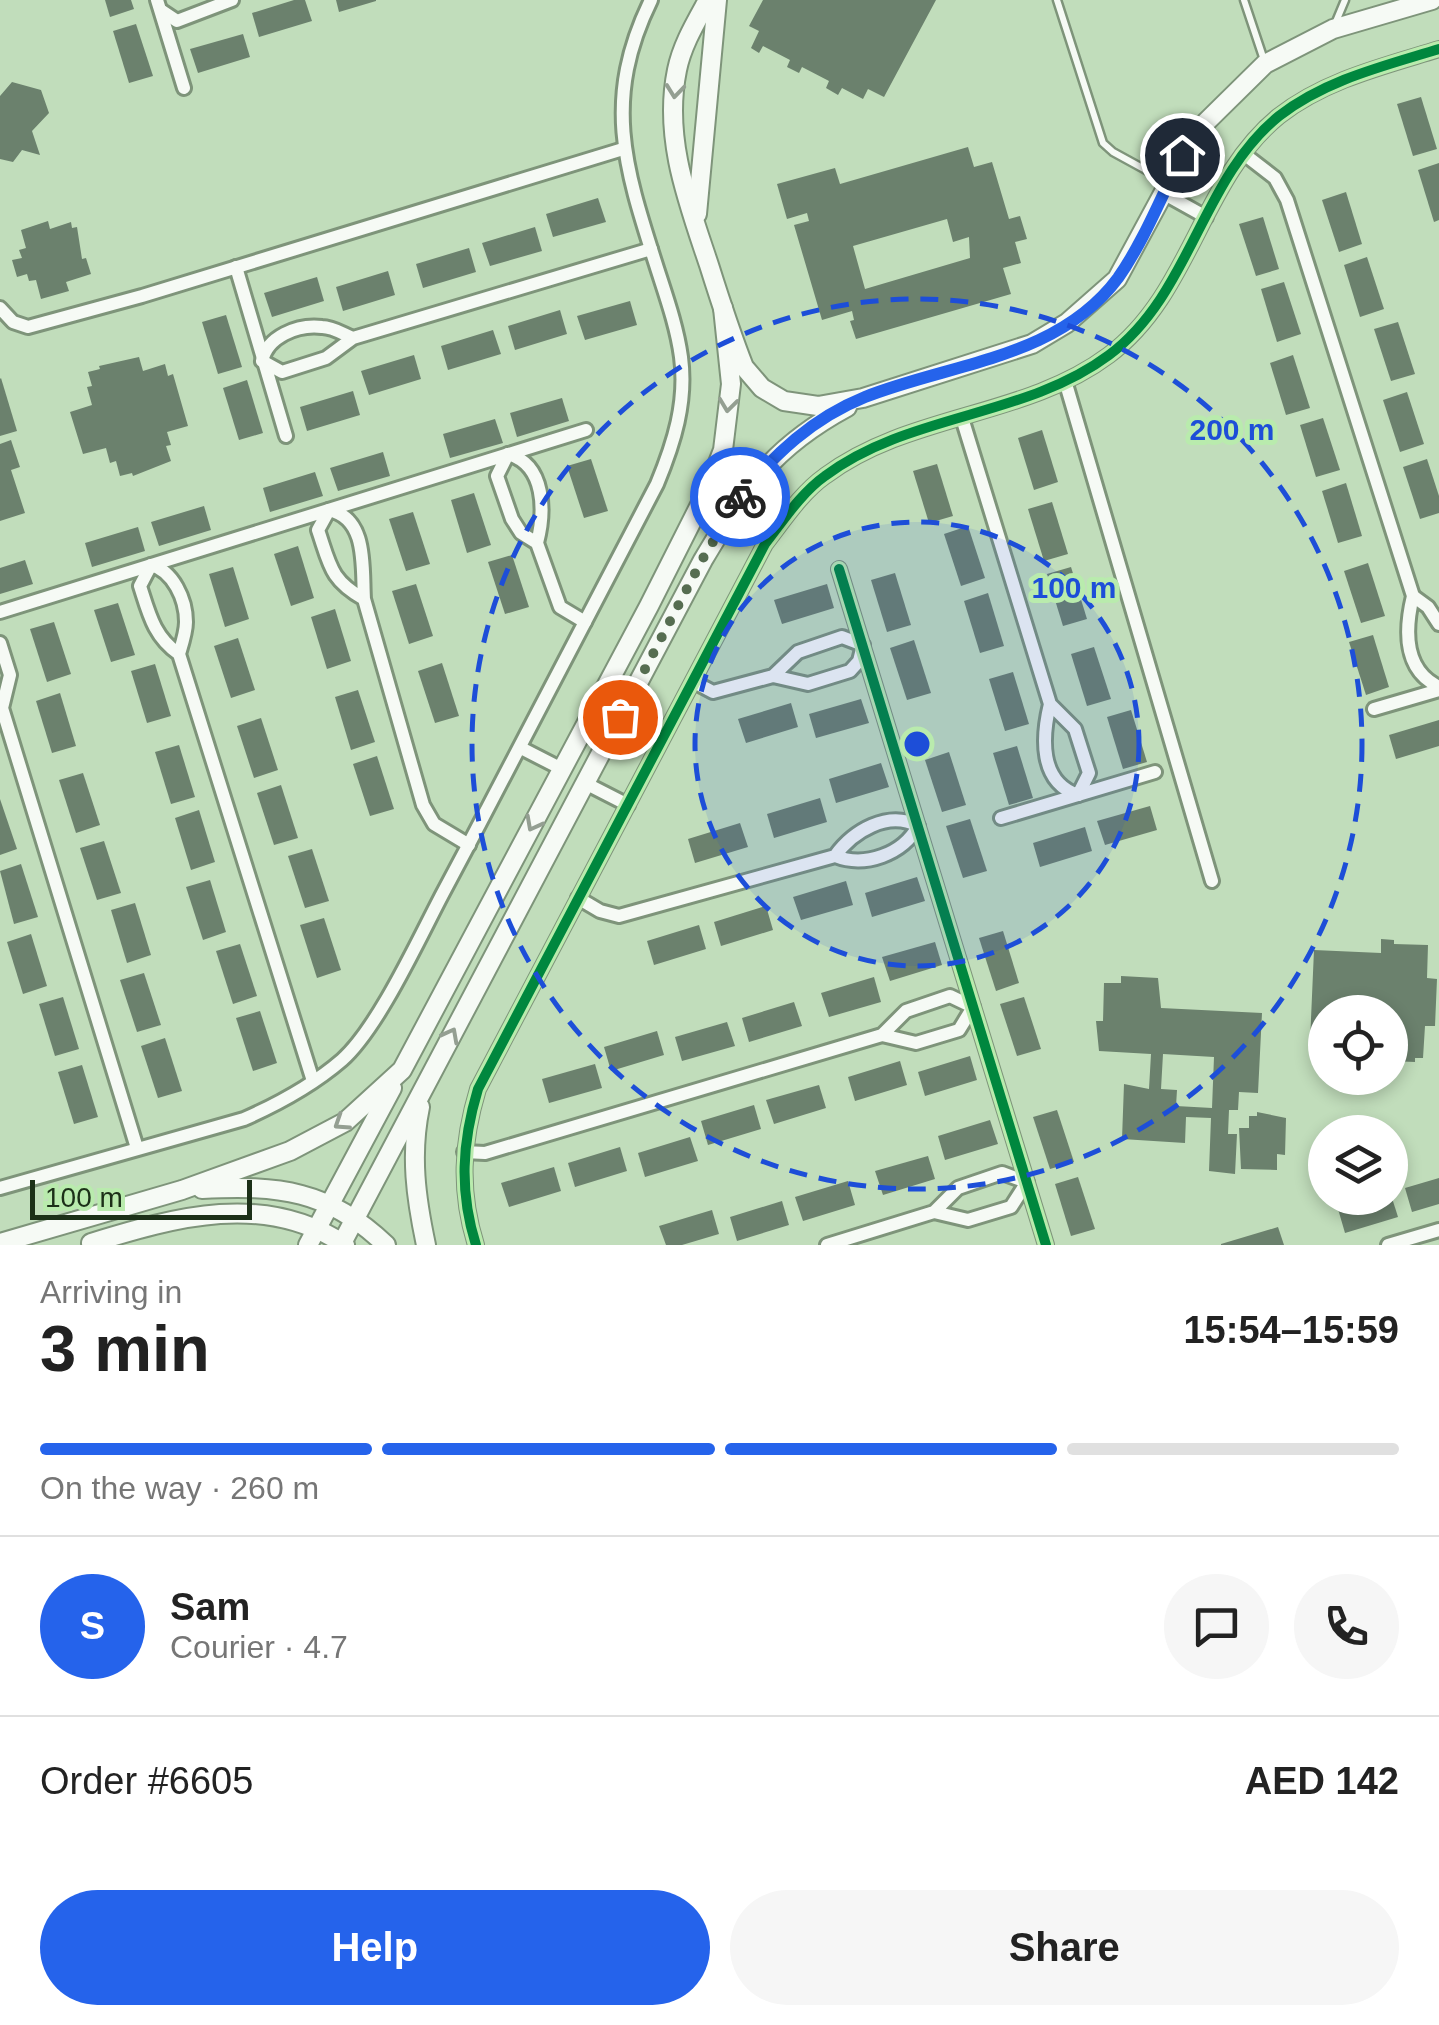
<!DOCTYPE html>
<meta charset="utf-8">
<style>
body{margin:0;font-family:Helvetica,sans-serif;background:#f6f6f6;color:#222;height:100vh;display:flex;flex-direction:column;font-size:38px;white-space:nowrap}
*{box-sizing:border-box;margin:0}
p{font-size:32px;color:#767676}
.icon{flex:none;width:55px;height:55px;fill:none;stroke:currentColor;stroke-width:2;stroke-linecap:round;stroke-linejoin:round}
.map{position:relative;height:1245px;overflow:hidden}
.panel{display:flex;flex-direction:column;background:#fff;flex:1}
.panel>*{flex:none}
.buttons{position:absolute;left:1308px;top:995px;display:grid;gap:20px}
.buttons a{display:grid;place-items:center;width:100px;height:100px;border-radius:50%;background:#fff;box-shadow:0 5px 15px #0003;font-size:50px}
.scale{position:absolute;left:30px;bottom:25px;width:222px;box-sizing:border-box;padding-left:10px;border:5px solid #1c3018;border-top:0;font-size:28px;line-height:35px;white-space:nowrap;color:#1c3018;-webkit-text-stroke:8px #b9ebad;paint-order:stroke}
.pin{position:absolute;display:grid;place-items:center;width:85px;height:85px;color:#fff;margin:-42px;border:5px solid #fff;border-radius:50%;box-shadow:0 2px 10px #0007}
.courier{position:absolute;display:grid;place-items:center;width:100px;height:100px;margin:-50px;border:8px solid #2563eb;border-radius:50%;background:#fff;color:#222;box-shadow:0 2px 12px #0007}
.summary em{font-style:normal;font-weight:700}
.summary div{display:flex;flex-direction:column-reverse}
.summary{display:flex;align-items:center;justify-content:space-between;height:170px;padding:0 40px}
h1{font-size:65px;font-weight:700;line-height:75px}
.bar{display:grid;grid-template-columns:repeat(4,1fr);gap:15px 10px;align-content:center;height:120px;padding:0 40px}
.bar i{height:12px;border-radius:8px;background:#e0e0e0}
.bar .active{background:#2563eb}
.bar p{grid-column:span 4}
.line{display:flex;align-items:center;gap:25px;padding:0 40px;border-top:2px solid #e0e0e0}
.line div{flex:1}
.round{display:grid;place-items:center;flex:none;width:105px;height:105px;border-radius:52px;background:#f6f6f6}
.primary-button{display:flex;gap:20px;margin-top:auto;padding:20px 40px}
.primary-button a{flex:1;height:115px;border-radius:60px;background:#2563eb;color:#fff;font-size:40px;font-weight:700;line-height:115px;text-align:center}
.primary-button a+a{background:#f6f6f6;color:#222}
.map>svg:first-child{display:block}
</style>
<div class="map">
<svg width="1439" height="1245" viewBox="0 0 1439 1245">
<rect width="100%" height="100%" fill="#c1ddbb"/>
<g fill="#6b816d" fill-rule="evenodd">
<path d="M105 0H131L134 9 110 17Z"/>
<path d="M294 0H305L312 21 259 37 252 13Z"/>
<path d="M336 0H376V1L339 12Z"/>
<path d="M763 0H936L884 97 868 89 863 99 842 88 838 95 826 88 829 81 802 67 799 73 787 67 790 60 763 46 759 53 751 48 759 31 749 26Z"/>
<path d="M136 24 153 76 129 83 113 31Z"/>
<path d="M243 34 250 57 198 73 190 49Z"/>
<path d="M12 82 41 90 49 113 32 131 40 155 22 150 13 162 0 159V96Z"/>
<path d="M1421 97 1437 149 1413 156 1397 104Z"/>
<path d="M968 147 974 167 992 162 1009 219 1020 216 1027 239 1015 242 1021 263 1003 268 1011 294 856 339 850 321 854 320 852 311 822 320 794 225 809 221 807 213 787 219 777 184 835 168 840 184ZM947 219 953 242 969 237 970 258 865 289 853 246Z"/>
<path d="M1439 163V220L1434 222 1418 170Z"/>
<path d="M1346 192 1362 244 1339 252 1322 200Z"/>
<path d="M598 198 606 222 553 237 546 214Z"/>
<path d="M1263 217 1279 269 1256 276 1239 224Z"/>
<path d="M48 221 50 229 71 222 72 228 77 227 82 259 86 258 91 274 66 282 69 291 41 299 36 280 29 281 27 274 17 277 12 260 22 258 19 250 26 248 21 230Z"/>
<path d="M535 227 542 251 490 266 482 243Z"/>
<path d="M469 248 476 272 423 288 416 264Z"/>
<path d="M1367 257 1384 309 1360 317 1344 265Z"/>
<path d="M388 271 395 295 343 311 336 287Z"/>
<path d="M317 277 324 301 272 317 264 293Z"/>
<path d="M1284 282 1301 334 1277 342 1261 289Z"/>
<path d="M630 301 637 325 585 340 577 316Z"/>
<path d="M560 310 567 334 515 350 508 326Z"/>
<path d="M226 315 242 367 218 374 202 322Z"/>
<path d="M1398 322 1415 374 1391 381 1374 329Z"/>
<path d="M493 330 501 354 448 370 441 346Z"/>
<path d="M414 355 421 379 369 395 361 371Z"/>
<path d="M1293 355 1310 408 1286 415 1270 363Z"/>
<path d="M139 357 143 371 165 364 168 376 173 374 188 426 167 432 171 445 166 446 171 461 133 476 132 473 120 476 116 461 110 463 106 448 83 454 70 412 92 405 87 387 92 386 88 372 100 369 99 366Z"/>
<path d="M1 378 17 431 0 436V379Z"/>
<path d="M247 380 263 433 239 440 223 388Z"/>
<path d="M353 391 360 415 307 431 300 407Z"/>
<path d="M1407 392 1424 444 1400 452 1383 400Z"/>
<path d="M562 398 569 421 517 437 510 413Z"/>
<path d="M1323 418 1340 470 1316 477 1300 425Z"/>
<path d="M495 419 503 443 450 458 443 434Z"/>
<path d="M1042 430 1058 482 1034 490 1018 438Z"/>
<path d="M11 440 20 467 11 470 25 513 0 521V444Z"/>
<path d="M383 452 390 476 338 491 330 468Z"/>
<path d="M591 459 608 511 584 518 567 466Z"/>
<path d="M1427 459 1439 496V513L1420 519 1403 467Z"/>
<path d="M937 464 953 516 929 523 913 471Z"/>
<path d="M315 472 323 496 270 512 263 488Z"/>
<path d="M1346 483 1362 536 1338 543 1322 491Z"/>
<path d="M474 493 491 545 467 553 451 500Z"/>
<path d="M1052 502 1068 554 1044 561 1028 509Z"/>
<path d="M204 506 211 530 159 546 151 522Z"/>
<path d="M413 512 430 564 406 571 389 519Z"/>
<path d="M968 526 985 578 961 586 944 534Z"/>
<path d="M138 527 145 551 92 567 85 543Z"/>
<path d="M298 546 314 598 291 606 274 554Z"/>
<path d="M512 555 529 607 505 614 488 562Z"/>
<path d="M25 560 33 584 0 594V568Z"/>
<path d="M1368 563 1385 616 1361 623 1344 571Z"/>
<path d="M233 567 249 619 225 627 209 574Z"/>
<path d="M1071 567 1087 619 1063 626 1047 574Z"/>
<path d="M895 573 911 625 887 632 871 580Z"/>
<path d="M416 584 433 636 409 644 392 591Z"/>
<path d="M827 584 834 608 782 624 774 600Z"/>
<path d="M988 593 1004 646 980 653 964 601Z"/>
<path d="M118 603 135 655 111 662 94 610Z"/>
<path d="M335 609 351 661 327 669 311 617Z"/>
<path d="M54 622 71 674 47 682 30 629Z"/>
<path d="M1373 635 1389 687 1366 695 1349 642Z"/>
<path d="M238 638 255 690 231 698 214 646Z"/>
<path d="M914 640 931 693 907 700 890 648Z"/>
<path d="M1094 647 1111 699 1087 706 1071 654Z"/>
<path d="M442 663 459 716 435 723 418 671Z"/>
<path d="M155 664 171 716 147 723 131 671Z"/>
<path d="M1013 672 1029 724 1005 731 989 679Z"/>
<path d="M358 690 375 742 351 750 335 697Z"/>
<path d="M60 693 76 746 52 753 36 701Z"/>
<path d="M861 699 869 723 816 738 809 714Z"/>
<path d="M791 703 798 727 746 743 738 719Z"/>
<path d="M1131 710 1147 762 1123 769 1107 717Z"/>
<path d="M261 718 278 770 254 778 237 726Z"/>
<path d="M1439 720V746L1396 759 1389 735Z"/>
<path d="M179 745 195 797 171 804 155 752Z"/>
<path d="M1017 746 1033 798 1009 805 993 753Z"/>
<path d="M949 752 966 805 942 812 925 760Z"/>
<path d="M377 756 394 809 370 816 353 764Z"/>
<path d="M881 763 889 787 836 803 829 779Z"/>
<path d="M83 773 100 825 76 833 59 780Z"/>
<path d="M281 785 298 838 274 845 257 793Z"/>
<path d="M820 798 827 822 774 838 767 814Z"/>
<path d="M0 799 17 849 0 855Z"/>
<path d="M1150 806 1157 830 1105 845 1097 821Z"/>
<path d="M199 810 215 862 191 870 175 818Z"/>
<path d="M970 819 987 871 963 878 946 826Z"/>
<path d="M740 823 748 847 695 863 688 839Z"/>
<path d="M1085 827 1092 851 1040 867 1033 843Z"/>
<path d="M104 841 121 893 97 900 80 848Z"/>
<path d="M312 849 329 901 305 908 288 856Z"/>
<path d="M21 864 38 917 14 924 0 871Z"/>
<path d="M917 877 925 901 872 917 865 893Z"/>
<path d="M210 880 226 932 203 940 186 887Z"/>
<path d="M846 881 853 905 801 920 793 897Z"/>
<path d="M135 903 151 955 127 963 111 910Z"/>
<path d="M766 906 773 930 721 946 714 922Z"/>
<path d="M324 918 341 970 317 978 300 925Z"/>
<path d="M699 925 706 949 654 965 647 941Z"/>
<path d="M1003 931 1019 983 996 991 979 938Z"/>
<path d="M31 934 47 986 23 994 7 942Z"/>
<path d="M1381 939 1394 940V944L1428 945 1427 978 1437 979 1435 1026H1425L1423 1058H1415V1062L1390 1061V1012H1325V1042H1310L1314 950 1381 953Z"/>
<path d="M935 942 942 965 890 981 882 957Z"/>
<path d="M240 944 257 996 233 1004 216 951Z"/>
<path d="M144 973 161 1025 137 1032 120 980Z"/>
<path d="M1121 976 1158 978 1161 1008 1262 1013 1258 1093 1239 1092 1238 1110H1229L1228 1134H1237L1235 1174 1209 1171 1211 1118 1186 1117 1185 1143 1122 1139 1124 1084 1149 1089 1151 1054 1099 1051 1096 1021H1103L1104 983H1121ZM1163 1054 1214 1057 1212 1108 1176 1106 1177 1090 1161 1089Z"/>
<path d="M874 977 881 1002 829 1017 821 993Z"/>
<path d="M63 997 79 1049 55 1056 39 1004Z"/>
<path d="M1024 997 1041 1049 1017 1056 1000 1004Z"/>
<path d="M794 1002 802 1026 749 1042 742 1018Z"/>
<path d="M260 1011 277 1063 253 1071 236 1018Z"/>
<path d="M727 1022 735 1046 682 1061 675 1037Z"/>
<path d="M657 1031 664 1055 611 1071 604 1047Z"/>
<path d="M165 1038 182 1091 158 1098 141 1046Z"/>
<path d="M970 1056 977 1080 925 1096 918 1072Z"/>
<path d="M900 1061 907 1085 855 1101 848 1077Z"/>
<path d="M595 1064 602 1088 549 1103 542 1079Z"/>
<path d="M82 1065 98 1117 74 1124 58 1072Z"/>
<path d="M819 1085 826 1108 774 1124 766 1100Z"/>
<path d="M754 1105 761 1129 708 1145 701 1121Z"/>
<path d="M1057 1110 1074 1162 1050 1169 1033 1117Z"/>
<path d="M1257 1112 1286 1118 1285 1155 1277 1154V1170L1241 1169 1239 1128H1249V1116H1257Z"/>
<path d="M990 1120 998 1144 945 1160 938 1136Z"/>
<path d="M690 1137 698 1161 645 1177 638 1153Z"/>
<path d="M620 1147 627 1171 575 1187 568 1163Z"/>
<path d="M928 1156 935 1179 883 1195 875 1171Z"/>
<path d="M554 1167 561 1191 509 1207 501 1183Z"/>
<path d="M1078 1177 1095 1229 1071 1236 1055 1184Z"/>
<path d="M1439 1178V1204L1412 1212 1405 1188Z"/>
<path d="M848 1181 855 1205 803 1221 795 1197Z"/>
<path d="M1377 1198H1392L1398 1217 1345 1233 1338 1209Z"/>
<path d="M782 1201 789 1225 737 1241 730 1217Z"/>
<path d="M712 1210 719 1234 682 1245H666L659 1226Z"/>
<path d="M1278 1227 1284 1245H1221V1244Z"/>
</g>
<g fill="none" stroke-linecap="round" stroke-linejoin="round">
<g stroke="#7e947a" stroke-width="11">
<g id="lane">
<path d="M1057 0 1103 143 1113 152 1166 181"/>
<path d="M1244 0 1265 63"/>
<path d="M1335 24 1345 0"/>
</g>
</g>
<g stroke="#7e947a" stroke-width="18">
<g id="street">
<path d="M157 0 184 88"/>
<path d="M162 11 177 21 232 0"/>
<path d="M1244 154 1275 178 1287 200 1413 596C1405 629 1403 670 1439 687"/>
<path d="M1163 193 1206 217"/>
<path d="M236 267 286 436"/>
<path d="M0 308 13 322 28 327 142 296 623 149"/>
<path d="M353 338C343 334 333 327 322 327 297 324 267 337 262 361L282 372 326 358 353 338 651 249"/>
<path d="M1066 384 1212 881"/>
<path d="M962 418 1050 704C1042 737 1039 782 1078 795L1089 773 1075 729 1050 704"/>
<path d="M537 543C545 512 546 465 508 454L497 476 512 519 521 533 537 543 560 607 585 622"/>
<path d="M839 569 1046 1245"/>
<path d="M1413 596 1428 607 1439 624"/>
<path d="M364 599C330 580 330 565 318 530L329 510C368 518 362 568 364 599L423 805 434 824 469 845"/>
<path d="M0 612 586 430"/>
<path d="M0 643 10 675 2 708 137 1148"/>
<path d="M179 654C154 637 149 614 140 586L151 565C173 571 186 599 186 622 186 632 182 644 179 654L313 1081"/>
<path d="M694 682 713 692 773 676 808 684 850 671 859 661 863 645 842 637 798 652 773 676"/>
<path d="M1374 709 1439 690"/>
<path d="M521 748 562 769"/>
<path d="M585 783 628 805"/>
<path d="M1001 818 1155 772"/>
<path d="M578 898 600 911 619 916 835 856C865 868 903 854 918 826 888 810 853 831 835 856"/>
<path d="M464 1152 485 1153 882 1035 916 1043 959 1030 973 1007 950 996 906 1011 882 1035"/>
<path d="M0 1188 244 1119C278 1104 313 1085 342 1060 379 1027 420 936 444 891 516 756 586 620 657 484 674 443 687 402 681 357 677 327 666 296 657 268 625 168 602 100 651 0"/>
<path d="M476 1245C459 1191 462 1142 478 1089L765 544C783 521 801 493 825 476 909 413 1025 418 1109 355 1191 294 1201 179 1279 116 1325 80 1384 66 1439 49"/>
<path d="M827 1245 934 1212 968 1220 1011 1207 1027 1182 1002 1173 958 1188 934 1212"/>
<path d="M1388 1245 1439 1230"/>
</g>
</g>
<g stroke="#7e947a" stroke-width="22">
<g id="secondary">
<path d="M708 0C696 22 682 45 677 70 663 138 688 202 709 265 720 300 731 334 744 367L762 388 784 401 818 406 863 398 1032 344 1067 323 1117 279 1197 131 1265 64 1333 29 1432 0"/>
<path d="M697 214 717 0"/>
<path d="M420 1107C410 1155 416 1198 426 1245"/>
<path d="M202 1189C278 1185 329 1190 386 1245"/>
<path d="M0 1243 182 1190 290 1151 345 1122 402 1070 649 606 707 491 723 450 731 384 723 308"/>
<path d="M91 1243C176 1217 265 1191 345 1245"/>
<path d="M308 1245 392 1088"/>
<path d="M341 1245 703 560C746 488 771 448 847 407"/>
</g>
</g>
<use href="#lane" stroke="#f6faf5" stroke-width="6"/>
<use href="#street" stroke="#f6faf5" stroke-width="12"/>
<use href="#secondary" stroke="#f6faf5" stroke-width="18"/>
<g stroke="#b9ebad" stroke-width="16">
<g id="cycleway">
<path d="M839 569 1046 1245"/>
<path d="M476 1245C459 1191 462 1142 478 1089L765 544C783 521 801 493 825 476 909 413 1025 418 1109 355 1191 294 1201 179 1279 116 1325 80 1384 66 1439 49"/>
</g>
</g>
<use href="#cycleway" stroke="#00873e" stroke-width="10"/>
</g>
<defs><path id="oneway-chevron" d="M-2-3.5L2.5 0L-2 3.5" fill="none" stroke-width="1.6" stroke-linecap="round" stroke-linejoin="round" transform="scale(2.5)"/></defs>
<g stroke="#949f92">
<use href="#oneway-chevron" transform="translate(675 91) rotate(96)"/>
<use href="#oneway-chevron" transform="translate(728 405) rotate(97)"/>
<use href="#oneway-chevron" transform="translate(533 824) rotate(118)"/>
<use href="#oneway-chevron" transform="translate(451 1035) rotate(-62)"/>
<use href="#oneway-chevron" transform="translate(341 1123) rotate(147)"/>
</g>
<g fill="none" stroke-linecap="round" stroke-linejoin="round">
<path stroke="#566d51" stroke-width="10" stroke-dasharray="0 18" d="M620 717 702 560 740 497"/>
<path stroke="#2563eb" stroke-width="12" d="M740 497C774 454 813 418 865 397 950 363 1058 359 1118 278 1144 241 1162 195 1182 155"/>
</g>
<circle cx="917" cy="744" r="222" fill="#1d4ed8" fill-opacity=".12"/>
<g fill="none" stroke="#1d4ed8" stroke-width="5" stroke-dasharray="18 12">
<circle cx="917" cy="744" r="222"/>
<circle cx="917" cy="744" r="445"/>
</g>
<circle cx="917" cy="744" r="15" fill="#1d4ed8" stroke="#b9ebad" stroke-width="5"/>
<g font-size="30" text-anchor="middle" font-weight="bold" fill="#1d4ed8" stroke="#b9ebad" stroke-width="10" stroke-linejoin="round" paint-order="stroke">
<text x="1232" y="440">200 m</text>
<text x="1074" y="598">100 m</text>
</g>
</svg>
<div class="buttons">
<a><svg class="icon" aria-label="locate" viewBox="0 0 24 24"><circle cx="12" cy="12" r="6"/><path d="M12 2v4M12 18v4M2 12h4M18 12h4"/></svg></a>
<a><svg class="icon" aria-label="layers" viewBox="0 0 24 24"><path d="M12 4l9 5-9 5-9-5zM3 14l9 5 9-5"/></svg></a>
</div>
<div class="scale">100 m</div>
<div class="pin" style="left:620px;top:717px;background:#ea580c"><svg class="icon" aria-label="bag" viewBox="0 0 24 24"><path d="M5 8h14l-1 12H6zM9 8a3 3 0 0 1 6 0"/></svg></div>
<div class="pin" style="left:1182px;top:155px;background:#1f2937"><svg class="icon" aria-label="home" viewBox="0 0 24 24"><path d="M3 11l9-7 9 7M6 9v11h12V9"/></svg></div>
<div class="courier" style="left:740px;top:497px"><svg class="icon" aria-label="bike" viewBox="0 0 24 24"><circle cx="6" cy="16" r="4"/><circle cx="18" cy="16" r="4"/><path d="M6 16l4-8h5l3 8M10 8l3 8H6M13 5h3"/></svg></div>
</div>
<section class="panel">
<div class="summary"><div><h1>3 min</h1><p>Arriving in</p></div><em>15:54–15:59</em></div>
<div class="bar"><i class="active"></i><i class="active"></i><i class="active"></i><i></i><p>On the way · 260 m</p></div>
<div class="line" style="height:180px"><b class="round" style="background:#2563eb;color:#fff">S</b><div><b>Sam</b><p>Courier · 4.7</p></div><a class="round"><svg class="icon" aria-label="chat" viewBox="0 0 24 24"><path d="M4 5h16v11H9l-5 4z"/></svg></a><a class="round"><svg class="icon" aria-label="phone" viewBox="0 0 24 24"><path d="M5 4h4l2 5-3 2q2 4 5 5l2-3 5 2v4C11 20 4 13 5 4z"/></svg></a></div>
<div class="line" style="height:130px"><div>Order #6605</div><b>AED 142</b></div>
<div class="primary-button"><a>Help</a><a>Share</a></div>
</section>
